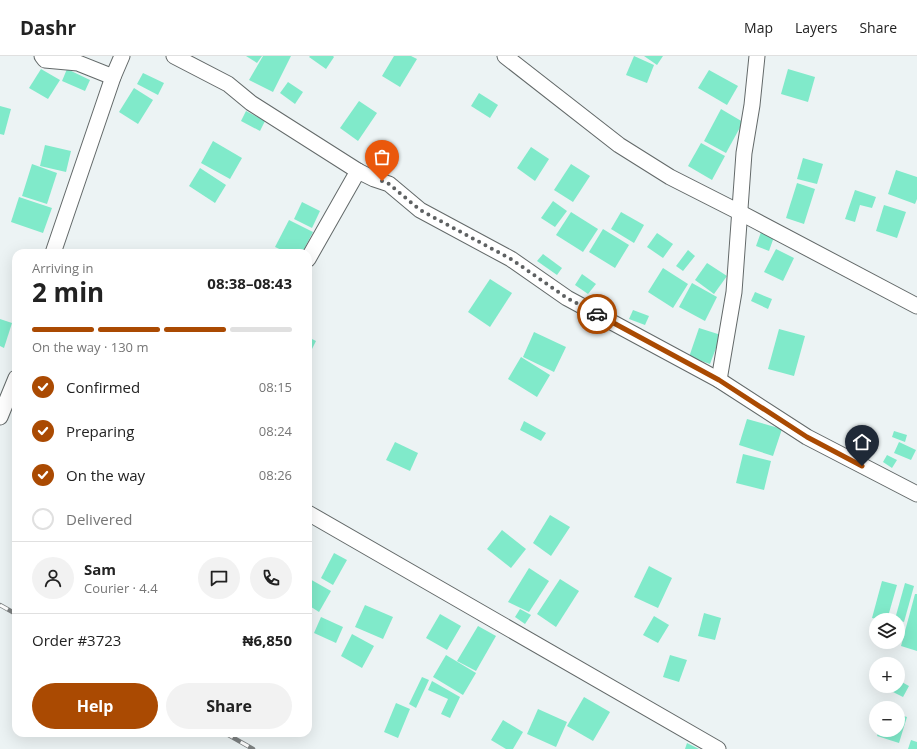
<!DOCTYPE html>
<meta charset="utf-8">
<style>
body{margin:0;font-family:"Open Sans",sans-serif;background:#f2f2f2;color:#222;height:100vh;display:flex;flex-direction:column;font-size:15px;white-space:nowrap}
*{box-sizing:border-box;margin:0}
p{font-size:13px;color:#767676}
.icon{flex:none;width:22px;height:22px;fill:none;stroke:currentColor;stroke-width:2;stroke-linecap:round;stroke-linejoin:round}
.map{position:relative;flex:1;overflow:hidden}
.side{position:absolute;left:12px;top:193px;width:300px;height:488px;display:flex;flex-direction:column;background:#fff;border-radius:12px;box-shadow:0 4px 16px #0002}
.side>*{flex:none}
.controls{position:absolute;left:869px;top:557px;display:grid;gap:8px}
.controls a{display:grid;place-items:center;width:36px;height:36px;border-radius:50%;background:#fff;box-shadow:0 4px 16px #0002;font-size:20px}
.pin{position:absolute;display:grid;place-items:center;width:34px;height:34px;color:#fff;margin:-41px -17px;border-radius:50% 50% 50% 0;rotate:-45deg;box-shadow:0 0 4px #0007}
.pin .icon{rotate:45deg}
.courier{position:absolute;display:grid;place-items:center;width:40px;height:40px;margin:-20px;border:3px solid #aa4a02;border-radius:50%;background:#fff;color:#222;box-shadow:0 1px 5px #0007}
.head em{font-style:normal;font-weight:700}
.head div{display:flex;flex-direction:column-reverse}
.head{display:flex;align-items:center;justify-content:space-between;height:68px;padding:0 20px}
h1{font-size:26px;font-weight:700;line-height:30px}
.bar{display:grid;grid-template-columns:repeat(4,1fr);gap:6px 4px;align-content:center;height:48px;padding:0 20px}
.bar i{height:5px;border-radius:3px;background:#e0e0e0}
.bar .active{background:#aa4a02}
.bar p{grid-column:span 4}
.line{display:flex;align-items:center;gap:10px;padding:0 20px;border-top:1px solid #e0e0e0}
.line div{flex:1}
.round{display:grid;place-items:center;flex:none;width:42px;height:42px;border-radius:21px;background:#f2f2f2}
ol{padding:0 20px;list-style:none}
li{display:flex;align-items:center;gap:12px;height:44px}
li p{margin-inline-start:auto}
li .icon{padding:4px;border-radius:50%;background:#aa4a02;color:#fff;stroke-width:4}
li:last-child{color:#767676}
li i{width:22px;height:22px;border:2px solid #e0e0e0;border-radius:50%}
.primary-button{display:flex;gap:8px;margin-top:auto;padding:8px 20px}
.primary-button a{flex:1;height:46px;border-radius:24px;background:#aa4a02;color:#fff;font-size:16px;font-weight:700;line-height:46px;text-align:center}
.primary-button a+a{background:#f2f2f2;color:#222}
header{display:flex;align-items:center;gap:24px;box-sizing:border-box;height:56px;padding:0 20px;background:#fff;border-bottom:1px solid #e0e0e0}
header strong{font-size:19px}
nav{display:flex;gap:22px;margin-inline-start:auto;font-size:14px}
.map>svg:first-child{display:block}
</style>
<header>
<strong>Dashr</strong>
<nav><a>Map</a><a>Layers</a><a>Share</a></nav>
</header>
<div class="map">
<svg width="917" height="693" viewBox="0 0 917 693">
<rect width="100%" height="100%" fill="#ecf3f4"/>
<g fill="#80eaca">
<path d="M246 0H262L257 7Z"/>
<path d="M263 0H291L273 36 249 24Z"/>
<path d="M310 0H333L334 1 326 13 309 1Z"/>
<path d="M394 0H411L417 3 400 31 382 20Z"/>
<path d="M634 0 654 9 647 27 626 19Z"/>
<path d="M644 0H663L657 9Z"/>
<path d="M41 13 60 24 48 43 29 32Z"/>
<path d="M67 13 90 24 85 35 62 25Z"/>
<path d="M788 13 815 21 808 46 781 38Z"/>
<path d="M709 14 738 30 727 49 698 32Z"/>
<path d="M143 17 164 27 158 39 137 28Z"/>
<path d="M288 26 303 36 295 48 280 37Z"/>
<path d="M134 32 153 44 138 68 119 56Z"/>
<path d="M479 37 498 49 490 62 471 50Z"/>
<path d="M359 45 377 57 358 85 340 72Z"/>
<path d="M0 50 11 53 4 79 0 78Z"/>
<path d="M721 53 743 66 726 97 704 85Z"/>
<path d="M246 55 265 65 260 75 241 65Z"/>
<path d="M213 85 242 102 230 123 201 107Z"/>
<path d="M701 87 725 100 712 124 688 110Z"/>
<path d="M45 89 71 95 66 116 40 110Z"/>
<path d="M531 91 549 103 535 125 517 112Z"/>
<path d="M803 102 823 108 817 128 797 123Z"/>
<path d="M32 108 57 117 47 148 22 140Z"/>
<path d="M571 108 590 120 573 146 554 134Z"/>
<path d="M200 112 226 129 215 147 189 130Z"/>
<path d="M896 114 917 121V143L915 148 888 138Z"/>
<path d="M797 127 815 133 804 168 786 162Z"/>
<path d="M855 134 876 141 872 152 860 149 855 166 845 163Z"/>
<path d="M19 141 52 152 43 177 11 166Z"/>
<path d="M553 145 567 155 555 171 541 162Z"/>
<path d="M302 146 320 155 312 172 294 163Z"/>
<path d="M884 149 906 156 897 182 876 175Z"/>
<path d="M571 156 598 173 583 196 556 179Z"/>
<path d="M621 156 644 169 634 187 611 173Z"/>
<path d="M289 164 313 176 302 197H288L275 191Z"/>
<path d="M603 173 629 189 615 212 589 196Z"/>
<path d="M761 176 774 181 769 195 756 190Z"/>
<path d="M657 177 673 188 663 202 647 191Z"/>
<path d="M776 193 794 202 783 225 764 216Z"/>
<path d="M688 194 695 200 683 215 676 210Z"/>
<path d="M543 198 562 212 557 219 537 205Z"/>
<path d="M707 207 727 220 714 238 695 224Z"/>
<path d="M663 212 688 228 673 252 648 236Z"/>
<path d="M582 218 596 228 588 238 575 229Z"/>
<path d="M490 223 512 237 490 271 468 256Z"/>
<path d="M692 227 717 241 705 265 679 251Z"/>
<path d="M755 236 772 243 768 253 751 245Z"/>
<path d="M633 254 649 260 645 269 629 263Z"/>
<path d="M0 263 12 267 4 292 0 290Z"/>
<path d="M699 272 721 279 710 308 689 301Z"/>
<path d="M779 273 805 280 794 320 768 313Z"/>
<path d="M534 276 566 291 554 316 523 301Z"/>
<path d="M308 281 316 285 308 301Z"/>
<path d="M521 301 550 319 537 341 508 323Z"/>
<path d="M747 363 782 373 773 400 739 389Z"/>
<path d="M524 365 546 377 541 385 520 374Z"/>
<path d="M894 375 907 379 905 386 892 381Z"/>
<path d="M395 386 418 397 410 415 386 404Z"/>
<path d="M899 386 916 394 911 404 894 397Z"/>
<path d="M743 398 771 405 764 434 736 427Z"/>
<path d="M887 399 897 404 892 412 883 406Z"/>
<path d="M550 459 570 471 551 500 533 487Z"/>
<path d="M502 474 526 493 511 512 487 493Z"/>
<path d="M334 497 347 504 333 529 321 522Z"/>
<path d="M649 510 672 522 658 552 634 541Z"/>
<path d="M529 512 549 525 529 556 508 546Z"/>
<path d="M308 522 331 535 319 556 308 549Z"/>
<path d="M560 523 579 535 556 571 537 558Z"/>
<path d="M882 525 897 529 887 564H880L872 562Z"/>
<path d="M905 527 914 530 904 566 895 563Z"/>
<path d="M915 538H917V595L901 590Z"/>
<path d="M365 549 393 561 383 583 355 571Z"/>
<path d="M520 553 531 559 525 568 515 561Z"/>
<path d="M704 557 721 562 715 584 698 580Z"/>
<path d="M440 558 461 570 447 594 426 582Z"/>
<path d="M654 560 669 569 658 587 643 579Z"/>
<path d="M321 561 343 571 336 587 314 577Z"/>
<path d="M478 570 496 580 476 615 457 605Z"/>
<path d="M352 578 374 590 362 612 341 600Z"/>
<path d="M446 599 476 617 463 639 433 621Z"/>
<path d="M670 599 687 604 679 626 663 621Z"/>
<path d="M422 621 429 624 416 652 409 648Z"/>
<path d="M898 624 909 630 903 641 885 632V630H898Z"/>
<path d="M432 625 460 641 450 662 441 658 448 643 428 634Z"/>
<path d="M584 641 610 656 593 685 567 670Z"/>
<path d="M396 647 410 653 398 682 384 676Z"/>
<path d="M538 653 567 666 556 691 527 678Z"/>
<path d="M898 658 907 661 899 687 877 680 879 674H898Z"/>
<path d="M503 664 523 676 513 693H506L491 684Z"/>
<path d="M911 684 917 686V693H908Z"/>
<path d="M687 687 699 693H685Z"/>
</g>
<g fill="none" stroke-linecap="round" stroke-linejoin="round">
<g stroke="#636969" stroke-width="17">
<g id="street">
<path d="M42 0 45 4 78 7 113 21"/>
<path d="M174 0 228 28 251 47 358 115 374 123 389 128 420 154 511 203 567 242 719 324 807 381 917 438"/>
<path d="M505 0 619 89 670 121 739 156 917 250"/>
<path d="M53 197 113 21 122 0"/>
<path d="M308 203 358 115"/>
<path d="M719 324 734 236 744 97 752 49 757 0"/>
<path d="M0 361 16 322"/>
<path d="M308 457 718 693"/>
</g>
</g>
<use href="#street" stroke="#fff" stroke-width="15"/>
<g stroke="#7c8081" stroke-width="4.5">
<g id="rail">
<path d="M0 549 16 558"/>
<path d="M225 677 253 693"/>
</g>
</g>
<use href="#rail" stroke="#fff" stroke-width="3" stroke-dasharray="9" stroke-linecap="butt"/>
</g>
<g fill="none" stroke-linecap="round" stroke-linejoin="round">
<path stroke="#5e6162" stroke-width="4" stroke-dasharray="0 7.2" d="M382 125 389 128 420 154 511 203 567 242 597 258"/>
<path stroke="#aa4a02" stroke-width="5" d="M597 258 719 324 807 381 862 410"/>
</g>
</svg>
<div class="controls">
<a><svg class="icon" aria-label="layers" viewBox="0 0 24 24"><path d="M12 4l9 5-9 5-9-5zM3 14l9 5 9-5"/></svg></a>
<a>+</a>
<a>−</a>
</div>
<div class="pin" style="left:382px;top:125px;background:#ea580c"><svg class="icon" aria-label="bag" viewBox="0 0 24 24"><path d="M5 8h14l-1 12H6zM9 8a3 3 0 0 1 6 0"/></svg></div>
<div class="pin" style="left:862px;top:410px;background:#1f2937"><svg class="icon" aria-label="home" viewBox="0 0 24 24"><path d="M3 11l9-7 9 7M6 9v11h12V9"/></svg></div>
<div class="courier" style="left:597px;top:258px"><svg class="icon" aria-label="car" viewBox="0 0 24 24"><path d="M5 17H2v-5l4-1 3-4h7l3 4 3 1v5h-3M9 17h6M6 11h13"/><circle cx="7" cy="17" r="2"/><circle cx="17" cy="17" r="2"/></svg></div>
<section class="side">
<div class="head"><div><h1>2 min</h1><p>Arriving in</p></div><em>08:38–08:43</em></div>
<div class="bar"><i class="active"></i><i class="active"></i><i class="active"></i><i></i><p>On the way · 130 m</p></div>
<ol>
<li><svg class="icon" aria-label="check" viewBox="0 0 24 24"><path d="M5 12l5 5 9-10"/></svg>Confirmed<p>08:15</p></li>
<li><svg class="icon" aria-label="check" viewBox="0 0 24 24"><path d="M5 12l5 5 9-10"/></svg>Preparing<p>08:24</p></li>
<li><svg class="icon" aria-label="check" viewBox="0 0 24 24"><path d="M5 12l5 5 9-10"/></svg>On the way<p>08:26</p></li>
<li><i></i>Delivered</li>
</ol>
<div class="line" style="height:72px"><a class="round"><svg class="icon" aria-label="person" viewBox="0 0 24 24"><circle cx="12" cy="8" r="4"/><path d="M4 21q1-7 8-7t8 7"/></svg></a><div><b>Sam</b><p>Courier · 4.4</p></div><a class="round"><svg class="icon" aria-label="chat" viewBox="0 0 24 24"><path d="M4 5h16v11H9l-5 4z"/></svg></a><a class="round"><svg class="icon" aria-label="phone" viewBox="0 0 24 24"><path d="M5 4h4l2 5-3 2q2 4 5 5l2-3 5 2v4C11 20 4 13 5 4z"/></svg></a></div>
<div class="line" style="height:52px"><div>Order #3723</div><b>₦6,850</b></div>
<div class="primary-button"><a>Help</a><a>Share</a></div>
</section>
</div>
